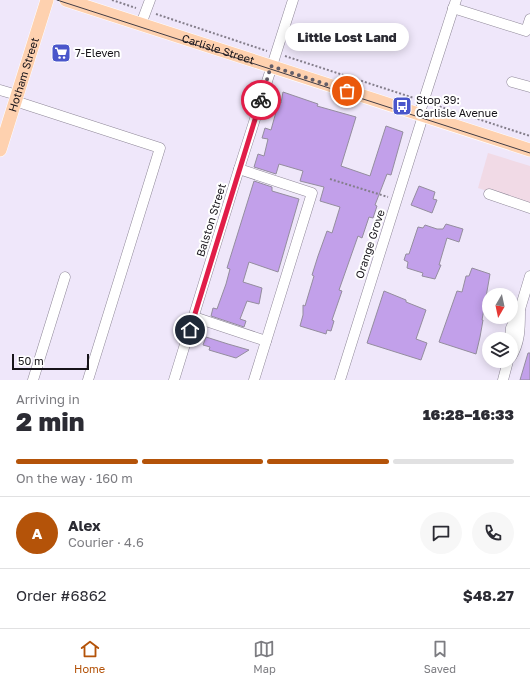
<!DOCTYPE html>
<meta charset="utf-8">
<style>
body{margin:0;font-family:"Golos Text",sans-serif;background:#f7f7f7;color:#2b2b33;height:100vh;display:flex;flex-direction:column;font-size:15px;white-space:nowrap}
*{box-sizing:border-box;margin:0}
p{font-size:13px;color:#7c7c81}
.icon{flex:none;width:22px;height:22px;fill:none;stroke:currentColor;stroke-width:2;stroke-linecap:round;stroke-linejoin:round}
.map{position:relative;height:380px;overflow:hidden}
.drawer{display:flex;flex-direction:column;background:#fff;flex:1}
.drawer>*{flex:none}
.needle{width:26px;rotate:189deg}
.controls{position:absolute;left:482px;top:288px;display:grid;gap:8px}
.controls a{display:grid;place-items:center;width:36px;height:36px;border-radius:50%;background:#fff;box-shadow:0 2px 10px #0003;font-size:20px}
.scale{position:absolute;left:12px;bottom:10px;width:77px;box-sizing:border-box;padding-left:4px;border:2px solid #161319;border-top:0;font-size:11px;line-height:14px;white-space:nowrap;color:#161319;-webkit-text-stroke:3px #fff;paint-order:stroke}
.pin{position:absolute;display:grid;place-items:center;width:34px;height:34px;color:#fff;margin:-17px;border:2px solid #fff;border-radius:50%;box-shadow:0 1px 4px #0007}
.courier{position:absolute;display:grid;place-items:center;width:40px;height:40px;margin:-20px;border:3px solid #e11d48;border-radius:50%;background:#fff;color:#222;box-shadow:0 1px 5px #0007}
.bubble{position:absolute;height:28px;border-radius:14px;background:#fff;box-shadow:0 2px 10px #0003;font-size:13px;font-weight:800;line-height:28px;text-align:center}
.overview em{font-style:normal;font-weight:800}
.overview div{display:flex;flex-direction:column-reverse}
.overview{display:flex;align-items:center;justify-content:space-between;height:68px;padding:0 16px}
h1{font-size:26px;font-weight:800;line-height:30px}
.bar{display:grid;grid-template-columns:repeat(4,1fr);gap:6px 4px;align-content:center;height:48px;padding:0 16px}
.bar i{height:5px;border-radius:3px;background:#e1e1e2}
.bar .current{background:#b45309}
.bar p{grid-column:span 4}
.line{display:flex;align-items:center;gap:10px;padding:0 16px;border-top:1px solid #e1e1e2}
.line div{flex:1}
.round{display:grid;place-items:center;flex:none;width:42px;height:42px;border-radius:21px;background:#f7f7f7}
.tabs{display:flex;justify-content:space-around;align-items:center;height:56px;border-top:1px solid #e1e1e2;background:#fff;font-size:11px;color:#7c7c81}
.tabs a{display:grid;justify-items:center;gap:2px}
.tabs .current{color:#b45309}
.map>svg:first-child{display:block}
</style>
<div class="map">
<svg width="530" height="380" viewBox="0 0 530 380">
<rect width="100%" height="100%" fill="#efe7fa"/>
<path fill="#f1dae6" d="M488 153 530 166V205L478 188Z"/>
<g fill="#c2a0ea" stroke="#948d9e">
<path d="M283 92 318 104 317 106 356 117 341 166 370 176 386 126 403 132 391 175 387 174 375 205 377 206 373 218 369 217 362 238 358 236 339 290 342 291 332 320 334 321 331 331 327 330 326 334 300 326 303 315V305L305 306 314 276 312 275 318 256 327 231 332 233 340 207 320 201 324 187 300 181 303 171 279 164 276 174 254 167 258 154 264 156 268 139 262 138 265 128 271 130 276 112 271 110 274 100 281 103Z"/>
<path d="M254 181 272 187V191L299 199 278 272 249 262 243 282 262 288 259 304 247 301 240 319 246 321 244 327 211 316 213 308 217 309 226 284 230 269 227 268Z"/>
<path d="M419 186 435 192 433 199 437 200 432 213 411 205Z"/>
<path d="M446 224 463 229 459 242 447 238 439 265H441L435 279 422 276 423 273 407 268 408 262 404 260 406 254H409L418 227 423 228 425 225 437 229H443Z"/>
<path d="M472 268 490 274 482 320H483L480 337 476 354 439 342 457 291 462 292 466 276H469Z"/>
<path d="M384 291 406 300V302L426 310 416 339 427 343 421 360 367 343Z"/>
<path d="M206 337 228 344 249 350 236 358 209 350 210 347 203 345Z"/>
<path d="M528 353H530V380H520Z"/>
</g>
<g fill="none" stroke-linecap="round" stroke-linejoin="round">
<g stroke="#8f8898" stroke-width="11">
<g id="minor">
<path d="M453 8 526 31 530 19"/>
<path d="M141 24 150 0"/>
<path d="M512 82 530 87"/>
<path d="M0 90 17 95"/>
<path d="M15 101 160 148 88 380"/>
<path d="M419 115 456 0"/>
<path d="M239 169 312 193 254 380"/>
<path d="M489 194 530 208"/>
<path d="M194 317 266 341"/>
<path d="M510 339 511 328 520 309 530 276"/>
<path d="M511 357C520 343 520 328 520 311"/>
<path d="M33 380 65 277"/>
<path d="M174 380 239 169 293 0"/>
<path d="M340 380 423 116"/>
<path d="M503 380 508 361"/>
</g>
</g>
<g stroke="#fff" stroke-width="14">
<g id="major">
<path id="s1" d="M66 0 530 150"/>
<path id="s2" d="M0 150 47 0"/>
</g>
</g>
<g stroke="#847e8b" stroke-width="2" stroke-dasharray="2 2" stroke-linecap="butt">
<path d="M112 0 136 8"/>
<path d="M156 14 267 51"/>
<path d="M285 56 414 98"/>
<path d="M432 104 530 136"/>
<path d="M330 179 388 197"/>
</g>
<use href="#minor" stroke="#fff" stroke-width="10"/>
<use href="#major" stroke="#fed1af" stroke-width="13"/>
<path stroke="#403c45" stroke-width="1" d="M57 0 530 153"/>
</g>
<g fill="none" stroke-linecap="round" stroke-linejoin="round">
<path stroke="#625d68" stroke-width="4" stroke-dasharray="0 7.2" d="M261 100 271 66 347 91"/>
<path stroke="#e11d48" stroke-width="5" d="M190 330 261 100"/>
</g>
<defs>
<g id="supermarket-square" transform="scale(1)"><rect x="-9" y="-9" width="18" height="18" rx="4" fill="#4a56cb" stroke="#fff"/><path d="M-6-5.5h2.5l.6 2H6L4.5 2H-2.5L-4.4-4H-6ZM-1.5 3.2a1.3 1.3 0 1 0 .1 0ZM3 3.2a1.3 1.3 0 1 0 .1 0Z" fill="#fff"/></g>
<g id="bus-square" transform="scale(1)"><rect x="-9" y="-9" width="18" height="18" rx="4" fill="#4a56cb" stroke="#fff"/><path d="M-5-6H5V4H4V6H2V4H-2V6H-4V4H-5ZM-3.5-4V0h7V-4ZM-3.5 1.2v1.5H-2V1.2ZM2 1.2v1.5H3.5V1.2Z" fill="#fff"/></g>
</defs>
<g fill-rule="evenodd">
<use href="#supermarket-square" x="61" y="53"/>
<use href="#bus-square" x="402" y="106"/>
</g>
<g text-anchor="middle" stroke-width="4" stroke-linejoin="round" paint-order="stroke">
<g font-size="11" fill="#161319" stroke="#fff">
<text dy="4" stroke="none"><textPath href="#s1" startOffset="160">Carlisle Street</textPath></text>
<text dy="4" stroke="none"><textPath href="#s2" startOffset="79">Hotham Street</textPath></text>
<text transform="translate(211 220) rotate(-73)" y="4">Balston Street</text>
<text transform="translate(370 244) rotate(-72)" y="4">Orange Grove</text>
</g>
<g font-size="11" fill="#161319" stroke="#fff" text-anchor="start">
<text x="75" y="57">7-Eleven</text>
<text x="416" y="104">Stop 39:<tspan x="416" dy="13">Carlisle Avenue</tspan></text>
</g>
</g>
</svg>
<div class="controls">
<a><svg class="needle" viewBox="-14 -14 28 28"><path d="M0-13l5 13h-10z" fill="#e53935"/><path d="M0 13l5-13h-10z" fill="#7c7c81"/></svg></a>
<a><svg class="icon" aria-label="layers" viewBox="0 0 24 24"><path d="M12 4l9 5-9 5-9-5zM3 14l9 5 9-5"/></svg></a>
</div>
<div class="scale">50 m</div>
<div class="pin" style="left:347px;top:91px;background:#ea580c"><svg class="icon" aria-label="bag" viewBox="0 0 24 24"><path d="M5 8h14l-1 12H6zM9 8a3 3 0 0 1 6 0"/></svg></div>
<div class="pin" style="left:190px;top:330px;background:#1f2937"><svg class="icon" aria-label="home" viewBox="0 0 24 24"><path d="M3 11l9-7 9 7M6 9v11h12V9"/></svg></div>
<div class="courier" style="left:261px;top:100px"><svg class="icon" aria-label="bike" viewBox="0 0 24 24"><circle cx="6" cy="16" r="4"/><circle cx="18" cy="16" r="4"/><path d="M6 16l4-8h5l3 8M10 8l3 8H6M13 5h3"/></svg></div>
<div class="bubble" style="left:285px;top:23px;width:124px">Little Lost Land</div>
</div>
<section class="drawer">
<div class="overview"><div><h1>2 min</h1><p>Arriving in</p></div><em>16:28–16:33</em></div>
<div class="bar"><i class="current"></i><i class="current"></i><i class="current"></i><i></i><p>On the way · 160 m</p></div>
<div class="line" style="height:72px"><b class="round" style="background:#b45309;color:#fff">A</b><div><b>Alex</b><p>Courier · 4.6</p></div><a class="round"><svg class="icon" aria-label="chat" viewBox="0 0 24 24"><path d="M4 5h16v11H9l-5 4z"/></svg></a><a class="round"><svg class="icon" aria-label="phone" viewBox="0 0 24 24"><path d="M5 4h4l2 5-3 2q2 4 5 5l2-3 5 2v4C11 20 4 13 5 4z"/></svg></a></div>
<div class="line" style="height:52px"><div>Order #6862</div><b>$48.27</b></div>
</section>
<nav class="tabs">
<a class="current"><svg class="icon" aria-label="home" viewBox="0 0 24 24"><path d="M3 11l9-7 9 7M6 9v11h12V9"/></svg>Home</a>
<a><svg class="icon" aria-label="map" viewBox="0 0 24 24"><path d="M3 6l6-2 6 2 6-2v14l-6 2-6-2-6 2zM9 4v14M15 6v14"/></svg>Map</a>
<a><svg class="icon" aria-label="saved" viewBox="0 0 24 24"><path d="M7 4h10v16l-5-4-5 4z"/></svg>Saved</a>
</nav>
